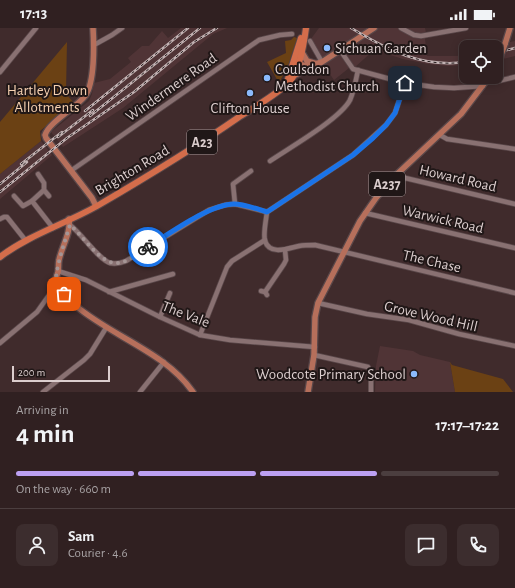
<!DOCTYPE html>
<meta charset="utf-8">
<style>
body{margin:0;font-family:"Alegreya Sans",sans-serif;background:#3c2d2e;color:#f1f3f6;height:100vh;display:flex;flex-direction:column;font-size:15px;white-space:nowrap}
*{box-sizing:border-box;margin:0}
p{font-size:13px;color:#a8a3a5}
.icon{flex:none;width:22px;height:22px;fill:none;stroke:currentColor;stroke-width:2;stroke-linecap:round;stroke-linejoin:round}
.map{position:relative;height:364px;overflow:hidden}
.drawer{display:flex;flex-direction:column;background:#302021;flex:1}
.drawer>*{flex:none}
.controls{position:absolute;left:459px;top:12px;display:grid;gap:8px}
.controls a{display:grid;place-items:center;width:44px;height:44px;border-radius:8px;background:#302021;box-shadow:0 2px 10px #0003,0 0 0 1px #4b3e3f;font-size:20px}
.scale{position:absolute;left:12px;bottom:10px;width:98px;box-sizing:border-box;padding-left:4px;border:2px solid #dccece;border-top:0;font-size:11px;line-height:14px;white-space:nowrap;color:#dccece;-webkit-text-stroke:3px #201717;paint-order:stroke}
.pin{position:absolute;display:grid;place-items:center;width:34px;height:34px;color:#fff;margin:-17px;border-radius:8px;box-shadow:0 2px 6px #0006}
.courier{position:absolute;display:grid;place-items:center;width:40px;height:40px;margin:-20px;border:3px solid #1a73e8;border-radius:50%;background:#fff;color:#222;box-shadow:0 1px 5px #0007}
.overview em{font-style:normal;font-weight:700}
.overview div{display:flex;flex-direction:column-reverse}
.overview{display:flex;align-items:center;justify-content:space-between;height:68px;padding:0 16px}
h1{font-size:26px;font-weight:700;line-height:30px}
.bar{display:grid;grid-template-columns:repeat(4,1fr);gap:6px 4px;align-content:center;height:48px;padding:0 16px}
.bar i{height:5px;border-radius:3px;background:#4b3e3f}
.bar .active{background:#bca0f2}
.bar p{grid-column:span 4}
.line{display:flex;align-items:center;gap:10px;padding:0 16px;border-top:1px solid #4b3e3f}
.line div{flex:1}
.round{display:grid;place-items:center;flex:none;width:42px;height:42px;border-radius:8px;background:#3c2d2e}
.status{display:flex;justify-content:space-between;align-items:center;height:28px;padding:0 20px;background:#302021;direction:ltr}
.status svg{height:11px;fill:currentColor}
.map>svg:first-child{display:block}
</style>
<div class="status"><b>17:13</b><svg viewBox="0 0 49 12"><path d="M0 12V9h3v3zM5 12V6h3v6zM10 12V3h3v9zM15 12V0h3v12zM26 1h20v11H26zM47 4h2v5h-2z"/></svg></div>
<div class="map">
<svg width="515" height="364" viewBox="0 0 515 364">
<rect width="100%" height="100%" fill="#402b2c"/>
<g fill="#503436">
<path d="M181 0H227L213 6 123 80 63 119 51 104 89 73 92 66 94 55 110 51 131 34 128 30 142 18H149L162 3 168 10Z"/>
<path d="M319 0H425L426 5 425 11 427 28H457L466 26V37L448 38 428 36 403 31 374 22 355 39 349 40 334 52 308 15Z"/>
<path d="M515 13V28L503 31 510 14Z"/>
<path d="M41 113 52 127 0 171V146Z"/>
<path d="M380 318 413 323 420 327 450 334 455 364H375L376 338Z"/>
</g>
<g fill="#6b4114">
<path d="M294 9 297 10 288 38 279 55 267 34 286 25 285 13 291 12Z"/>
<path d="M67 14 66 63 67 67 74 75 40 103 41 113 0 146V94Z"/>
<path d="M450 334 452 337 503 351 513 364H455Z"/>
</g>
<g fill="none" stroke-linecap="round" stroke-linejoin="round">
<g stroke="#594749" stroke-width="6">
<g id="minor">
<path d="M401 0 414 7 421 8 466 0"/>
<path d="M310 13 322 34"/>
<path d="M94 17 112 7 122 0"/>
<path d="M340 22 353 41 405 55 434 59 454 60 483 58"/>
<path d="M0 44 36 0"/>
<path d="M486 53 494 54 515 49"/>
<path d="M440 107 447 111 515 121"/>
<path d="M270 133C289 120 340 91 350 72 354 63 356 52 358 42"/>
<path d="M72 142 259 12 280 7 292 6"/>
<path d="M38 146 44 155V162L49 168"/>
<path d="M397 146 401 149 515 176"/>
<path d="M14 168 23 178 32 173 44 162"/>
<path d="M32 173 53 200"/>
<path d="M235 176 233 156 251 143"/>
<path d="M267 184C266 192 263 206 265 213 270 228 289 220 299 218 304 217 310 217 315 217L515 265"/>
<path d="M267 184 353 127 386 97 395 85 405 55"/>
<path d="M365 185 515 220"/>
<path d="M0 191 4 189H7L26 213"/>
<path d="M70 197C82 206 98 231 110 235 115 236 121 235 126 233L209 182 225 177 235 176 267 184"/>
<path d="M58 243 86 252 160 289 200 307 230 312 315 319"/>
<path d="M261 263 265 264 267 267"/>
<path d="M109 264 173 246"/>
<path d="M265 264 284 236 286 232 285 222"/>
<path d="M318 275 367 286 409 292 459 306 515 318"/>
<path d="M160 289 170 265"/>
<path d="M200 307 227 239 232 233 265 212"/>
<path d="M0 315 37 284 52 263 57 259"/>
<path d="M314 327 368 339 371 345V364"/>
<path d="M43 364 84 332 90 326 106 300"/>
<path d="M140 364 164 334"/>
</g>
</g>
<g stroke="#594749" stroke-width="8">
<g id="major">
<path d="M93 0C94 16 95 55 85 68 77 79 49 94 45 107L46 110 92 170 96 178"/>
<path d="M505 16 510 0"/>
<path d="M301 23 307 33 317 36"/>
<path d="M296 36 309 38 322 34 374 0"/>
<path d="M496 39 499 32"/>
<path d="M293 48 307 41 309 39"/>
<path d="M69 191C71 205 62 218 59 232 58 236 59 240 58 244 56 249 55 254 57 259 60 265 71 274 76 278 113 309 165 324 193 364"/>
<path d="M308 364 314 327 315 289 318 275 360 193 376 170 393 150 461 86 489 49"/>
</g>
</g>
<g stroke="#594749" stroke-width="8">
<g id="highway">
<path d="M287 54 301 10"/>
<path d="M0 229C29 207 65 196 97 178 145 150 193 121 239 89 252 81 282 63 291 52 300 40 304 15 306 0"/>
</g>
</g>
<use href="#minor" stroke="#897172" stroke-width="4.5"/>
<use href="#major" stroke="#b66f5b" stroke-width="5.5"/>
<use href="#highway" stroke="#d46d4b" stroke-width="6"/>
<g stroke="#c3b3b4" stroke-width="2.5">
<g id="rail">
<path d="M351 0C388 22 421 40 466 34"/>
<path d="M496 25 515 20"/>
<path d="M85 83 188 0"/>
<path d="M90 88 200 0"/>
<path d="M58 109 93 82"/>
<path d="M21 136 62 104"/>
<path d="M0 156 27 134"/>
<path d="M0 164 67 110 134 64 194 14 217 0"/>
</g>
</g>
<use href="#rail" stroke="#201717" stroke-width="1" stroke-dasharray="3" stroke-linecap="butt"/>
<g stroke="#594749" stroke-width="8" stroke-linecap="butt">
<path id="major-bridge" d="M499 32 505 16"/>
</g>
<use href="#major-bridge" stroke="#b66f5b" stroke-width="5.5"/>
</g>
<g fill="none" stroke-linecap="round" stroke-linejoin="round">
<path stroke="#a59595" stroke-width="4" stroke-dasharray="0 7.2" d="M64 266C62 264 59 261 57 259 52 249 66 210 70 197 83 207 100 237 118 235 128 234 139 225 148 219"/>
<path stroke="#1a73e8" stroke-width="5" d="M148 219C169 206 210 176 234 176 244 176 257 181 267 184L353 127 373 110 386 97 395 85 405 55"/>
</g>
<g fill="#8bbafc" stroke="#201717" stroke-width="1.5">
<circle cx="327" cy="20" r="4"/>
<circle cx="267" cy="50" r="4"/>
<circle cx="250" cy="65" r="4"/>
<circle cx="414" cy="346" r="4"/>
</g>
<g text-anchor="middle" stroke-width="4" stroke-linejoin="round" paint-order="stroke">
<g fill="#201717" stroke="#a49797" stroke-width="1">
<rect x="187" y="102" width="30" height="24" rx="3"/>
<rect x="369" y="144" width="36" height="24" rx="3"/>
</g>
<g font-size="14" font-weight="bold" fill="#dccece">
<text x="202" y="119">A23</text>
<text x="387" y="161">A237</text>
</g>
<g font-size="15" fill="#dccece" stroke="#201717" text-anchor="start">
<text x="335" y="25">Sichuan Garden</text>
<text x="275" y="46">Coulsdon<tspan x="275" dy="17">Methodist Church</tspan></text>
<text x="250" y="85" text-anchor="middle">Clifton House</text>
<text x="406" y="351" text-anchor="end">Woodcote Primary School</text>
</g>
<g font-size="15" fill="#dccece" stroke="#201717">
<text transform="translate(171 59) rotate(-35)" y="5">Windermere Road</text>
<text transform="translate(132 142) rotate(-31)" y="5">Brighton Road</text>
<text transform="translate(458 150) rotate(13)" y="5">Howard Road</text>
<text transform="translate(443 191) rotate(13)" y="5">Warwick Road</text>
<text transform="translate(432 233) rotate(13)" y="5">The Chase</text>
<text transform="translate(186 286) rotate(21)" y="5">The Vale</text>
<text transform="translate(431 288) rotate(13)" y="5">Grove Wood Hill</text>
</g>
<g font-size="15" fill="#f6d1b1" stroke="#201717">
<text x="47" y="67">Hartley Down<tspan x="47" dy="17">Allotments</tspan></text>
</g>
</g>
</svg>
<div class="controls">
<a><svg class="icon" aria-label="locate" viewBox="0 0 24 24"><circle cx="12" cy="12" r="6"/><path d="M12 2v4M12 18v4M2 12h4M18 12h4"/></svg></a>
</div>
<div class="scale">200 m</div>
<div class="pin" style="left:64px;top:266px;background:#ea580c"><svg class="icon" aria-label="bag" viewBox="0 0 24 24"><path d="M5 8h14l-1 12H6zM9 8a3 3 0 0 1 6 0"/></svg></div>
<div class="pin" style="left:405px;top:55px;background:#1f2937"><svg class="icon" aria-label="home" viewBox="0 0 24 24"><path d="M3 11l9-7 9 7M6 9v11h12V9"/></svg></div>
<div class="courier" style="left:148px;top:219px"><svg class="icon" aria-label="bike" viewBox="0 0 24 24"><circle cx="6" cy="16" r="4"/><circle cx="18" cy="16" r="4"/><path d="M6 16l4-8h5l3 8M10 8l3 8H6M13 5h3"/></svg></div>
</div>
<section class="drawer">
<div class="overview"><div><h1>4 min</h1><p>Arriving in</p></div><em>17:17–17:22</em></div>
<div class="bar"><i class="active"></i><i class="active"></i><i class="active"></i><i></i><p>On the way · 660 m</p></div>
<div class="line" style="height:72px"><a class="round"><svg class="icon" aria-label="person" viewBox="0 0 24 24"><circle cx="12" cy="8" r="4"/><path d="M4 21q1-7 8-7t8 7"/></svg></a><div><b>Sam</b><p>Courier · 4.6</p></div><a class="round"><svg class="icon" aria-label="chat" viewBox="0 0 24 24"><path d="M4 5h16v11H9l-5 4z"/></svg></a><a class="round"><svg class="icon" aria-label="phone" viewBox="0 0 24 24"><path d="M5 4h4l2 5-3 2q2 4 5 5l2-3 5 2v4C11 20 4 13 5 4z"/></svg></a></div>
</section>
